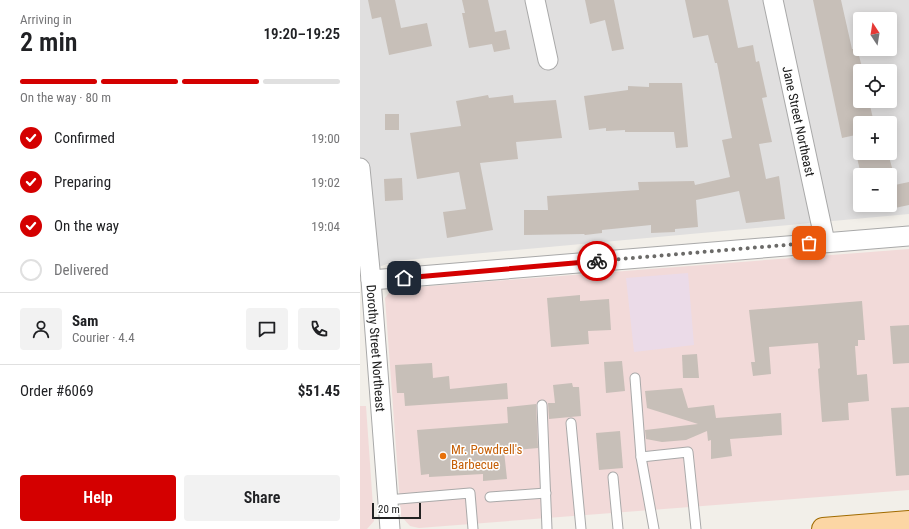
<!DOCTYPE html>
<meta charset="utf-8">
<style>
body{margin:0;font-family:"Roboto Condensed",sans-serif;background:#f2f2f2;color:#202124;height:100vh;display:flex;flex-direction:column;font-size:15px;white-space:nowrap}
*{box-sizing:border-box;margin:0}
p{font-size:13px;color:#757577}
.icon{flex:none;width:22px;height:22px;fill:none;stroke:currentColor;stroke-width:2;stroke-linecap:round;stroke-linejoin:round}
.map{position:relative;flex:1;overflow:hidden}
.sheet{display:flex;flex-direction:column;background:#fff;width:360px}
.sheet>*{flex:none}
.needle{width:26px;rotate:348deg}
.controls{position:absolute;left:493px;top:12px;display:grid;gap:8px}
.controls a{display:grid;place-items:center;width:44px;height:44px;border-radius:4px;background:#fff;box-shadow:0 2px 10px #0003;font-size:20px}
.scale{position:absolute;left:12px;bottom:10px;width:49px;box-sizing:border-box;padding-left:4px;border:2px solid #222;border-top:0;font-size:11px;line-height:14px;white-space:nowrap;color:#222;-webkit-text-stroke:3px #fff;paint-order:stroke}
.pin{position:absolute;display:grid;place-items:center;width:34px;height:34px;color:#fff;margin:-17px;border-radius:8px;box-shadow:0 2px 6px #0006}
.courier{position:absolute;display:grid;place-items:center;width:40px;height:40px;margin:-20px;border:3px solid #d40000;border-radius:50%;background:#fff;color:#222;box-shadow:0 1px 5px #0007}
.head em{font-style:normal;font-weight:600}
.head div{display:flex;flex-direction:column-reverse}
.head{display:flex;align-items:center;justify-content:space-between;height:68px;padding:0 20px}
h1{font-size:26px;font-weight:600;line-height:30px}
.bar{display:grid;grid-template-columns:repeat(4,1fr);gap:6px 4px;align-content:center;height:48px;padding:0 20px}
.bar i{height:5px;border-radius:3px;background:#e0e0e0}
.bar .current{background:#d40000}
.bar p{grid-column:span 4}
.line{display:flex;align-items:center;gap:10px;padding:0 20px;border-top:1px solid #e0e0e0}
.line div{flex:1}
.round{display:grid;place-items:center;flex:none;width:42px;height:42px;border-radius:4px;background:#f2f2f2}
ol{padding:0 20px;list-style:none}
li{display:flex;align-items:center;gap:12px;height:44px}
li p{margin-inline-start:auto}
li .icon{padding:4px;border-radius:50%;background:#d40000;color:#fff;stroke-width:4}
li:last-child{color:#757577}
li i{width:22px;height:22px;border:2px solid #e0e0e0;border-radius:50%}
.primary-button{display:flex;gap:8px;margin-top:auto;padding:8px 20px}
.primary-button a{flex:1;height:46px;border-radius:4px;background:#d40000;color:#fff;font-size:16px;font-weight:600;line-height:46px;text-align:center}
.primary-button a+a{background:#f2f2f2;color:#202124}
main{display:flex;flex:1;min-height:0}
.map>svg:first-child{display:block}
</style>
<main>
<section class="sheet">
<div class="head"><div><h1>2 min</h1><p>Arriving in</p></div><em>19:20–19:25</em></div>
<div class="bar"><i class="current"></i><i class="current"></i><i class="current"></i><i></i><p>On the way · 80 m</p></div>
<ol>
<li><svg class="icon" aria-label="check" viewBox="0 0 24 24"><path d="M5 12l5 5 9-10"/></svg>Confirmed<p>19:00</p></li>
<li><svg class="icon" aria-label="check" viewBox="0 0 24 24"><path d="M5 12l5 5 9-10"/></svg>Preparing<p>19:02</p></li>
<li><svg class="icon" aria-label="check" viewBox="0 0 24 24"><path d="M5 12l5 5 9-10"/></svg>On the way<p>19:04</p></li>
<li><i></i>Delivered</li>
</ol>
<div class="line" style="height:72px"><a class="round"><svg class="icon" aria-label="person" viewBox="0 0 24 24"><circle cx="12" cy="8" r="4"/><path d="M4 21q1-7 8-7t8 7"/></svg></a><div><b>Sam</b><p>Courier · 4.4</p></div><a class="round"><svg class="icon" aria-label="chat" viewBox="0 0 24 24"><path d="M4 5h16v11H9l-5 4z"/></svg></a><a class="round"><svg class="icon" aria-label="phone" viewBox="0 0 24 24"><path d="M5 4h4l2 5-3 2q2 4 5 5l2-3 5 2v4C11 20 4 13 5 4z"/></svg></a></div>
<div class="line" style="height:52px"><div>Order #6069</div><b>$51.45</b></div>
<div class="primary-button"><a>Help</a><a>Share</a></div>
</section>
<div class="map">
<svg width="549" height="529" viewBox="0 0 549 529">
<rect width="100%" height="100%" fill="#f2efe9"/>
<path fill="#e0dfdf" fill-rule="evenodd" d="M0 0H549V214L35 261 0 274ZM500 19H530V49H500ZM500 71H530V101H500ZM500 123H530V153H500ZM500 175H530V205H500Z"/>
<g fill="#f2dad9">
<path d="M549 249V490L59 528 50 526 41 516 25 298 32 289Z"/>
<path d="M0 406H6L14 521 7 529H0Z"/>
</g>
<path fill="#ebdbe8" d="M328 273 334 345 274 352 266 278Z"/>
<g fill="#c7bfb8">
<path d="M8 0H35L41 28 67 23 72 46 29 55 21 17 12 19Z"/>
<path d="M102 0H128L135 32 146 30 150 49 134 52 132 44 109 48 102 13H105Z"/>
<path d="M225 0H254L264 49 252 51 245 20 230 24Z"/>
<path d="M325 0H368L378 48 393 45 396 62 399 61 407 97 402 98 412 142 399 144 406 179 419 176 425 219 386 223 379 191 336 200 338 227 315 229V232L291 233V225L242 230V233L225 235 224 234 164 235V210H188L187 196 279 190 278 182 334 181 335 185 370 177 362 140 372 138 357 63H355L348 35 333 38Z"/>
<path d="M453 0H481L492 49 497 48 503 71H500V101H509L514 123H500V134L482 138Z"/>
<path d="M289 83H322L328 147 316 148 314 132H265V130L246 131V128L229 130 224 96 268 90V86L289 87Z"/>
<path d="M128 95 129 98 153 95 154 103 196 100 202 138 156 142 158 159 120 163 133 230 87 238 83 212 106 209 99 172 57 179 50 133 101 126 96 101Z"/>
<rect x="25" y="114" width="14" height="16"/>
<path d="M496 153H528L534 175H501Z"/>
<path d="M42 178 43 200 25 201 24 179Z"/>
<path d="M549 182V205L530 209V186Z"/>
<path d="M220 295V301L249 299 251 330 228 331 229 344 191 347 187 298Z"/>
<path d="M502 301 505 340H498V346H495L497 375 507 374 509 401 488 403 489 420 462 422 458 369 460 368 458 343 409 347 411 374 393 376 391 362H395L389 310Z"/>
<path d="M549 325V363L533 364 530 326Z"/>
<path d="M337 354 339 378H323L322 355Z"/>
<path d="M262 361 265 391 246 393 244 362Z"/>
<path d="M72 363 73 378 89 376 90 389 147 383 148 399 45 406 44 393H37L35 365Z"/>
<path d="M212 383 213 387H219L221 416 189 419 188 403H195L193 385Z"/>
<path d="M322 388 328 408 354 405 356 418 421 413 422 435 370 439 372 456 351 459V440L348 441 347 431 326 440 302 442 286 439 285 430 338 424 287 408 285 391Z"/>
<path d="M176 404 178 448 144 451 147 479 123 481V474L69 477V474L61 475 57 430 148 423 147 407Z"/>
<path d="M549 407V475L536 476 531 408Z"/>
<path d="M260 431 263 468 239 470 236 433Z"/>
</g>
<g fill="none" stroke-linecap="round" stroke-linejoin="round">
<g stroke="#a9a9a9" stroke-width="11">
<g id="service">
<path d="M275 378 281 457 328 452 336 529"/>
<path d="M182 405 187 529"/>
<path d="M211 423 221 529"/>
<path d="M281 457 294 529"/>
<path d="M253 477 258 529"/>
<path d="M130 497 186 493"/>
<path d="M27 500 110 493 113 529"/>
</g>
</g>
<g stroke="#a9a9a9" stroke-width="21">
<g id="minor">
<path d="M175 0 188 60"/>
<path id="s1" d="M413 0 465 242"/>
<path id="s2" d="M0 168 11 280 30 529"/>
<path d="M11 280 549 236"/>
</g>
</g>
<g stroke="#a06b00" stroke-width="24">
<path id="primary" d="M463 529 549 522"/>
</g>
<use href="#service" stroke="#fff" stroke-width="9"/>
<use href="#minor" stroke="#fff" stroke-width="19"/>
<use href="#primary" stroke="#fcd6a4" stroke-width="22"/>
</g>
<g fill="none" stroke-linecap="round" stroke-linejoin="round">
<path stroke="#6b6a68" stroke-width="4" stroke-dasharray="0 7.2" d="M237 261 449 243"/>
<path stroke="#d40000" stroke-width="5" d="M44 278 237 261"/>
</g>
<circle fill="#e8710a" stroke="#fff" stroke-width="1.5" cx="83" cy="456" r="4"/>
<g text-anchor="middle" stroke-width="3" stroke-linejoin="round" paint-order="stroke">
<g font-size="13" fill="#222" stroke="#fff">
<text dy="5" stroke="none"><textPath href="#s1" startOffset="124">Jane Street Northeast</textPath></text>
<text dy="5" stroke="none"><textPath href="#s2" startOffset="181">Dorothy Street Northeast</textPath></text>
</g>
<g font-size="13" fill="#c56008" stroke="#fff" text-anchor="start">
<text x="91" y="454">Mr. Powdrell's<tspan x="91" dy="15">Barbecue</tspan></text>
</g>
</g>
</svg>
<div class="controls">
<a><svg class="needle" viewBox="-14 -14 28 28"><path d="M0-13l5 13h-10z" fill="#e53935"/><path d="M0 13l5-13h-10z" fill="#757577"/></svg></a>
<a><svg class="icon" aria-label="locate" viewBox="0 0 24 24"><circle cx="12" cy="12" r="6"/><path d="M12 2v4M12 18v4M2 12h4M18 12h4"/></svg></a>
<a>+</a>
<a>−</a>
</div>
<div class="scale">20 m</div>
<div class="pin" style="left:449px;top:243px;background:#ea580c"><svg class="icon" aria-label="bag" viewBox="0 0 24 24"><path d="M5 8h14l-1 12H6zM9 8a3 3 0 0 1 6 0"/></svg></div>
<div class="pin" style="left:44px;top:278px;background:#1f2937"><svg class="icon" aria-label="home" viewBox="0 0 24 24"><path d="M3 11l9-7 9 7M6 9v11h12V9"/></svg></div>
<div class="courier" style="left:237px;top:261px"><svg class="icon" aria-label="bike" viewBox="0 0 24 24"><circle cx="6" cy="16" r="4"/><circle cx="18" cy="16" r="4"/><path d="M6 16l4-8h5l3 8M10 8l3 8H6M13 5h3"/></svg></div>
</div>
</main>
